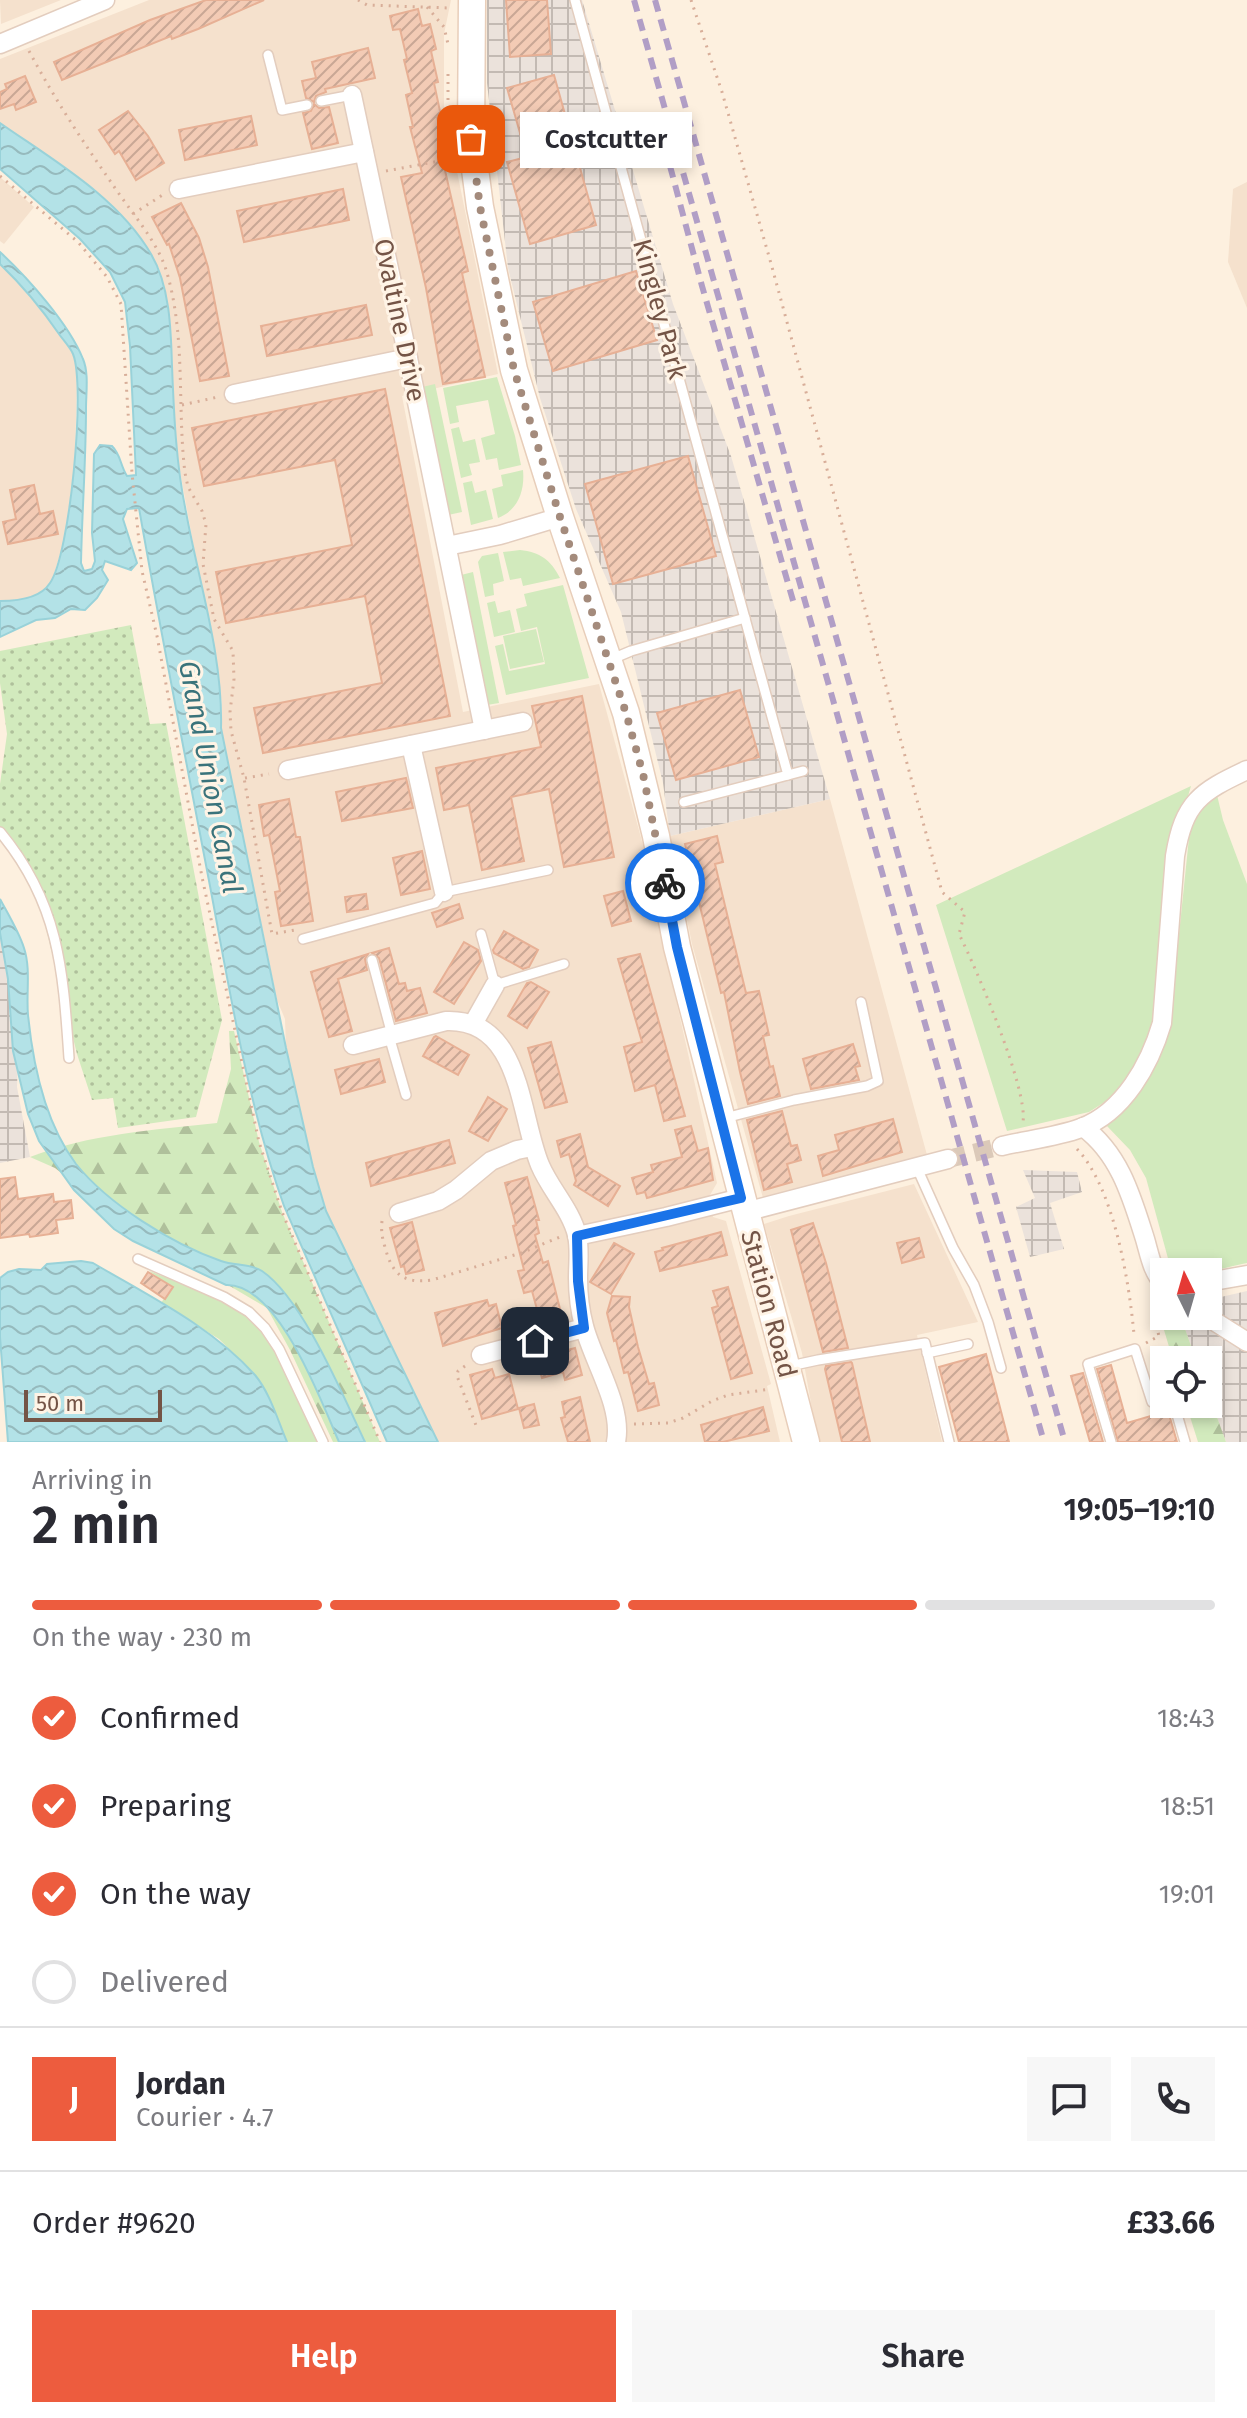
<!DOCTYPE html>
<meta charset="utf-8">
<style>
body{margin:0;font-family:"Fira Sans",sans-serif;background:#f7f7f7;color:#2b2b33;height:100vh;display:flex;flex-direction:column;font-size:30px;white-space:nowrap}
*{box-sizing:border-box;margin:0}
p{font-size:26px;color:#7c7c81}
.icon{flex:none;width:44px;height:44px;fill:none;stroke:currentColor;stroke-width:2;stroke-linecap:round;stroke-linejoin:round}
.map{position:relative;height:1442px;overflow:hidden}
.panel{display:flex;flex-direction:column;background:#fff;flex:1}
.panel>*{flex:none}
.needle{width:52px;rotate:355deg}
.buttons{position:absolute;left:1150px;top:1258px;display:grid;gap:16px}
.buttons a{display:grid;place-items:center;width:72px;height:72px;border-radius:0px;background:#fff;box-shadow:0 4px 12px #0003;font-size:40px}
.scale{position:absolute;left:24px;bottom:20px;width:138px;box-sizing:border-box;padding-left:8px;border:4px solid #745446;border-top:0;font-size:22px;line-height:28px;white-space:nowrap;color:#745446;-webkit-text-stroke:6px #fff4e6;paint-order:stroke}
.pin{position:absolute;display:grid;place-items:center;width:68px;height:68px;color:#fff;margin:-34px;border-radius:16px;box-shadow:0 4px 12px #0006}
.courier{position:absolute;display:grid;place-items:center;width:80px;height:80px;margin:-40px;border:6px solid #1a73e8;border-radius:50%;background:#fff;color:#222;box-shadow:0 2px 10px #0007}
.bubble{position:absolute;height:56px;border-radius:0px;background:#fff;box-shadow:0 4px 12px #0003;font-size:26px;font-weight:600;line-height:56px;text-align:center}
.summary em{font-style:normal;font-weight:600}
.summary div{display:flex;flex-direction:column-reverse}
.summary{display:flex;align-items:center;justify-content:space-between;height:136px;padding:0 32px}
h1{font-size:52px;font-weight:600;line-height:60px}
.bar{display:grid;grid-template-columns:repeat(4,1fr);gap:12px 8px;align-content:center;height:96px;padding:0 32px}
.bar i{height:10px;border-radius:6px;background:#e1e1e2}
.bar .selected{background:#ed5c3e}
.bar p{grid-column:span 4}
.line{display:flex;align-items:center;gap:20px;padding:0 32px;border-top:2px solid #e1e1e2}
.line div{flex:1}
.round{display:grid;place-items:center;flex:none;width:84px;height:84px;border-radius:0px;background:#f7f7f7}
ol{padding:0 32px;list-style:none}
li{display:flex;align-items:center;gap:24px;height:88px}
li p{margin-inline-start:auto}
li .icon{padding:8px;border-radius:50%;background:#ed5c3e;color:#fff;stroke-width:4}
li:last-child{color:#7c7c81}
li i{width:44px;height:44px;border:4px solid #e1e1e2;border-radius:50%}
.cta{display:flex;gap:16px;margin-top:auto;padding:16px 32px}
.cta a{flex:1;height:92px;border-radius:0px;background:#ed5c3e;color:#fff;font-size:32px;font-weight:600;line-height:92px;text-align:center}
.cta a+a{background:#f7f7f7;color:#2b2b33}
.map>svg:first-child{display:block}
</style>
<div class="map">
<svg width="1247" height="1442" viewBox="0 0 1247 1442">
<defs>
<pattern id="industrial-grid" width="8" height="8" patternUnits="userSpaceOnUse" patternTransform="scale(2)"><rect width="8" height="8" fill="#ebe2db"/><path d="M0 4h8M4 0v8" fill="none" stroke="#c3bab3"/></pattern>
<pattern id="forest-firs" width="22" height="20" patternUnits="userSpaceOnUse" patternTransform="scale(2)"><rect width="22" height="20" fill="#d2eabd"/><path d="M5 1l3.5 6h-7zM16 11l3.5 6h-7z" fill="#afc09b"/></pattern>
<pattern id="garden-dots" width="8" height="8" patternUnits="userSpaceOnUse" patternTransform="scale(2)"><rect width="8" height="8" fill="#d2eabd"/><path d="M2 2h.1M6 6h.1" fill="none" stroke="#afc09b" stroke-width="1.8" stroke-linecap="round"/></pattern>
<pattern id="water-waves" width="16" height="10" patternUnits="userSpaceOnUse" patternTransform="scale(2)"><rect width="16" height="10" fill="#b3e2e7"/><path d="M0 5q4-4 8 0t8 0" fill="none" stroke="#96babd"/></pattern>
<pattern id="building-hatch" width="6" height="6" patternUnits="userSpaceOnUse" patternTransform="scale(2)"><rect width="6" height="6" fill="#f3cbb5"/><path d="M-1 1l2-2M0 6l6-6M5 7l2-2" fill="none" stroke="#c9a795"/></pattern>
</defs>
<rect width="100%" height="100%" fill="#fdf0df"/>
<g fill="#f5e1cd">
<path d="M0 0H61L1 24Z"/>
<path d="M149 0H451L444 34V107L498 374 402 396 463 712 599 684 649 867 670 973 717 1183 710 1195 713 1217 726 1221 771 1384 767 1386 780 1442H438L326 1211 313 1167 286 1048 285 1019 277 1000 221 728 222 703 176 449 171 326 159 268 139 236 117 211 81 180 0 123V59Z"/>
<path d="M0 177 34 207 4 244 0 241Z"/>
<path d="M1247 182V308L1228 262 1233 189Z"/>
<path d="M0 264 31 297 51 323 73 354 77 372 75 464 64 542 51 583 41 592 27 598 5 601H0Z"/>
<path d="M830 799 927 1155 763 1198 692 944 670 836Z"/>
<path d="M914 1184 978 1322 917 1335 942 1442H818L802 1353 764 1224 789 1216Z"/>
</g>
<g fill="url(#industrial-grid)">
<path d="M487 0H582L673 304 731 456 830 799 670 836 663 783 621 612 576 509 540 398 508 268 487 83Z"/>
<path d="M0 915 21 972 17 1087 30 1157 0 1163Z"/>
<path d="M1023 1170 1077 1172 1082 1192 1050 1203 1064 1249 1030 1257 1016 1207 1035 1198Z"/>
<path d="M1247 1291V1442H1226L1208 1392V1360H1196L1184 1326 1183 1316H1208V1300Z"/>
</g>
<g fill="#d2eabd">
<path d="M497 377 515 436 521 465 499 470 497 458 486 460 481 438 495 434 488 400 456 406 459 422 450 424 443 388Z"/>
<path d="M435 384 462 512 448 515 422 387Z"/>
<path d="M459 427 463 442 475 439 480 462 469 464 472 475 461 478 451 429Z"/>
<path d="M523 470C525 491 518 510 498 518L492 489 503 486 501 475Z"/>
<path d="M472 481 475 493 486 490 493 519 471 525 463 483Z"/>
<path d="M520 550C540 552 551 560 560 578L523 586 521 578 510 580 503 552Z"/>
<path d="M498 553 504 581 493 584 494 595 485 597 478 562 482 556Z"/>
<path d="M473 572 499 703 487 705 461 575Z"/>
<path d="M563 585 589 678 506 695 495 646 503 644 509 671 545 664 537 627 521 631 516 609 527 606 524 594Z"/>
<path d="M495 601 498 613 510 610 515 632 494 637 487 603Z"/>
<path d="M536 629 544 662 510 669 503 636Z"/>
<path d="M1191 786 1186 803 1156 1025 1122 1091 1089 1112 1007 1131 936 905Z"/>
<path d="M1217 795 1223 820 1247 884V1263C1224 1267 1188 1282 1169 1262L1146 1178 1130 1150 1107 1126C1137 1094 1156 1074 1169 1031L1190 828 1202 807Z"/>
<path d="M149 1271C178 1282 220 1295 244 1314 279 1343 299 1402 318 1442H287L262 1386 255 1375 219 1339 161 1303 172 1287Z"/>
</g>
<g fill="url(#forest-firs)">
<path d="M229 1031H234L259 1142 282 1212 380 1442H333L290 1350 267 1308 130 1227 55 1168 30 1157C89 1134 154 1130 217 1123L231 1069Z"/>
<path d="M1164 1310V1316H1183L1184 1326 1196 1360H1173L1164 1330Z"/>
<path d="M1208 1392 1226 1442H1198L1186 1404H1208Z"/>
</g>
<path fill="url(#garden-dots)" d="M131 625 150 724 166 723 222 1020 196 1117 118 1128 113 1098 92 1100 77 1054 37 892 0 828V784L7 734 0 683V651Z"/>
<g fill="url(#water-waves)" stroke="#99d2d9" stroke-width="2">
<path d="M0 123C53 160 118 197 151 254 170 286 171 330 172 366 174 416 176 464 186 512 199 583 223 656 221 728L286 1048 313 1167 326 1211 438 1442H387L284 1206C248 1105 230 992 210 886 186 760 161 634 139 508L127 509 123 519 137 563 131 570 105 561 102 570 108 580 97 598 85 610 71 609 55 618 36 620 0 637V601C17 601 40 599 50 583 70 555 86 386 73 354 70 347 63 340 59 334 42 309 22 285 0 264V252C28 278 69 324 83 359 89 373 86 393 86 408 86 460 82 511 81 563L84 571 92 569 95 561 92 533 94 454 100 445 112 446C121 455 120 465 127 476L136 475 130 346 125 302 110 272 80 239 0 169Z"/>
<path d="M0 899C8 914 19 932 24 948 31 969 26 993 28 1015 33 1065 45 1123 76 1164 108 1204 172 1244 221 1261 235 1266 250 1263 262 1271 303 1299 343 1396 365 1442H339C321 1401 278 1283 226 1285L133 1241 114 1229 74 1190 39 1141 28 1114 13 1051 8 979 0 933Z"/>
<path d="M81 1261 93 1263C149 1296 211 1326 255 1375 270 1393 278 1421 287 1442H8L0 1337V1278L8 1272 19 1269 41 1270 47 1264Z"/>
</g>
<g fill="url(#building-hatch)" stroke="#e7b095" stroke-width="2">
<path d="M206 0H264L198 29 172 39 171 36 62 80 54 62 150 20Z"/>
<path d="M506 0H547L551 54 510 57Z"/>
<path d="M418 9 422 26 430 24 436 49 431 51 438 82 434 83 441 116 437 117 446 152 441 153 468 271 462 273 485 377 443 384 426 288 401 177 422 173 410 127H413L406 95 412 93 404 60 407 59 400 29 393 30 390 16Z"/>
<path d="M368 48 375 78 325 89 326 92 316 96 314 102 306 98 302 81 316 78 312 62Z"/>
<path d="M554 75 596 225 530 244 507 162 527 157 507 88Z"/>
<path d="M25 76 36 102 16 110 14 104 0 109V92L7 89 5 84Z"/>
<path d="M314 104 319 108 329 107 338 143 312 149 303 113 311 111Z"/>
<path d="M128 111 148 136 164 163 136 180 119 151 115 154 99 130Z"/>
<path d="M251 116 257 145 185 160 179 130Z"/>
<path d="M343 189 349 220 244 242 237 211Z"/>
<path d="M181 203 199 238 208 267 229 376 200 381 180 278 169 244 167 245 152 217Z"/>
<path d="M636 271 657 340 553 371 533 302Z"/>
<path d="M366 305 372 335 267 356 261 326Z"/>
<path d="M385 389 450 716 263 753 254 708 382 683 365 596 226 623 216 572 352 545 335 460 204 486 192 428Z"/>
<path d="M688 456 716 556 613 584 585 484Z"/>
<path d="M34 485 40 514 53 511 58 534 8 544 3 522 16 519 10 490Z"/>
<path d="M740 690 759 757 676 780 657 713Z"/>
<path d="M582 696 614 857 564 867 549 789 511 797 524 861 482 870 469 805 444 810 436 768 541 747 532 706Z"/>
<path d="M406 778 413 808 342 821 336 792Z"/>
<path d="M289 799 296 837H300L313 921 281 926 275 892 280 891 269 835 264 836 259 805Z"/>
<path d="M717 836 723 862 715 864 746 993 759 991 769 1035 763 1036 770 1067 773 1066 780 1096 748 1104 740 1072 724 992 721 993 685 844Z"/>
<path d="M422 851 430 889 401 895 393 858Z"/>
<path d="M623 891 631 921 612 926 604 896Z"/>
<path d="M366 894 368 909 347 912 345 897Z"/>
<path d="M459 904 463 918 437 927 432 913Z"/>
<path d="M504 931 538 950 529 967 523 969 494 953 493 950Z"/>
<path d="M464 942 478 950 481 961 454 1004 434 992Z"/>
<path d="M389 948 399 984 405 983 407 991 420 988 427 1013 396 1021 379 958 372 953Z"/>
<path d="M368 954 365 959 367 970 338 979 352 1031 329 1037 311 972Z"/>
<path d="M640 954 685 1116 664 1121 655 1085 635 1091 624 1047 642 1042 618 959Z"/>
<path d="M531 982 549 992 527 1028 508 1016 527 983Z"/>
<path d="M436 1036 469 1055 458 1075 423 1056 434 1037Z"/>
<path d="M551 1042 567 1102 545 1108 528 1048Z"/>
<path d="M853 1044 860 1066 855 1067 859 1080 811 1089 803 1059Z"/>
<path d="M379 1059 385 1082 341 1094 335 1070Z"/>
<path d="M488 1097 507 1109 488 1141 469 1131Z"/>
<path d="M782 1111 791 1146 797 1145 801 1160 787 1164 792 1182 764 1190 747 1120Z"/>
<path d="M893 1119 902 1152 823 1176 818 1156 839 1150 835 1135Z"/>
<path d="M691 1126 698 1151 708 1148 713 1180 647 1198 645 1192 637 1194 632 1178 653 1172 651 1165 682 1157 675 1130Z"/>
<path d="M580 1134 588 1167 620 1186 608 1206 574 1185 576 1181 569 1154 561 1157 557 1141Z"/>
<path d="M449 1140 455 1163 371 1186 366 1163Z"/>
<path d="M15 1177 18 1199 53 1194 54 1202 71 1200 73 1218 56 1220 58 1233 30 1237 29 1234 0 1238V1179Z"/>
<path d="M527 1177 539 1220H536L539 1233 535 1235 543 1263 548 1261 560 1309 552 1311 555 1320 541 1324 532 1291 524 1293 518 1271 524 1270 513 1226 516 1225 505 1183Z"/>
<path d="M412 1222 424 1270 406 1274 404 1266 401 1267 390 1228Z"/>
<path d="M813 1223 826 1263 848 1348 823 1352 791 1230Z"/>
<path d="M721 1232 727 1255 660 1271 655 1252 663 1250 662 1248Z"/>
<path d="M919 1238 924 1257 902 1263 897 1243Z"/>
<path d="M614 1243 634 1254 611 1294 590 1282Z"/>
<path d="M148 1272 173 1287 165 1299 141 1283Z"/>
<path d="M728 1287 752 1373 731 1379 712 1308 718 1306 713 1291Z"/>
<path d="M612 1296 630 1297 629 1307 638 1347 649 1384 654 1383 659 1405 638 1411 628 1372 624 1373 616 1340 614 1341 607 1313Z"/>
<path d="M487 1300 489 1306 496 1304 502 1328 443 1346 435 1313Z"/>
<path d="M575 1348 582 1375 565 1380 563 1372 542 1378 538 1364 546 1362 545 1356Z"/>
<path d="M986 1354 1009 1442H959L939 1367Z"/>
<path d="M851 1362 852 1363 870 1442H842L825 1369 826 1366Z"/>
<path d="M1111 1365 1127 1423 1168 1411 1177 1442H1118L1097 1369Z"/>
<path d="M492 1369 495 1378 509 1374 518 1409 482 1419 470 1375Z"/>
<path d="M1083 1373 1103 1442H1090L1071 1376Z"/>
<path d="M580 1397 590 1442H568L561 1418 565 1417 562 1402Z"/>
<path d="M534 1404 539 1425 524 1428 519 1408Z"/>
<path d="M763 1407 769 1431 723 1442H705L701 1425Z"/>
</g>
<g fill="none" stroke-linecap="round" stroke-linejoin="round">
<path stroke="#dbc9b9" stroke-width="18" stroke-dasharray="18 9" stroke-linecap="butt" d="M948 1159 1002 1146"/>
<g stroke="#e3cdbe" stroke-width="12">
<g id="lane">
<path d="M575 0 788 775 684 802"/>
<path d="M268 55 282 110 307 105"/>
<path d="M321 101 352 95"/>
<path d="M612 659 631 651 745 618"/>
<path d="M788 775 803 771"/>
<path d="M0 832C59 903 63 969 69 1058"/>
<path d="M481 934 495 985 564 964"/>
<path d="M303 939 435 903 444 892 548 870"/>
<path d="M372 960 392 1035"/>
<path d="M389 1036 406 1095"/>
<path d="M725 1118 794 1100 867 1086 878 1081 861 1002"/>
<path d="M917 1168 953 1248 974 1285 988 1322 1001 1368"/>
<path d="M138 1259 224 1297 249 1312 265 1328 279 1349 323 1442"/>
<path d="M927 1353 968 1344"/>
<path d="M790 1366 818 1360 925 1343 949 1442"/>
<path d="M1174 1404 1185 1442"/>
<path d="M1111 1442 1088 1364 1135 1349 1152 1402 1164 1398"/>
</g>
</g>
<g stroke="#e3cdbe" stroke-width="21">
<g id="street">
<path d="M0 44 105 0"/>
<path d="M352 95 408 358 484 730"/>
<path d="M179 189 364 152"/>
<path d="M234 394 408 358"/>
<path d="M447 546 500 535 560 517"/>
<path d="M411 745 444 892"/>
<path d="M288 770 523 722"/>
<path d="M473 1024 495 985"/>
<path d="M353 1045 446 1021C522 1018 519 1115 540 1165 550 1189 571 1210 577 1235 580 1249 578 1264 578 1278 578 1294 580 1311 584 1326 593 1361 623 1406 616 1442"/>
<path d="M1083 1127C1120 1154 1132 1198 1145 1239 1150 1256 1152 1271 1164 1284"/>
<path d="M1002 1146C1028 1140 1056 1137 1081 1128 1124 1112 1150 1064 1162 1023L1175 856C1184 802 1200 792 1247 770"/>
<path d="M745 1212 948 1159"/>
<path d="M399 1213 438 1201 456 1190 491 1161 517 1150 532 1147"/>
<path d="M577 1236 666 1217 741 1198"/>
<path d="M1208 1282 1247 1275"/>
<path d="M1206 1316 1247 1342"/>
<path d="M481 1355 584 1328"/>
</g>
</g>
<g stroke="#e8ceba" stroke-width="29">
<path id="secondary" d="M472 0 471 139 480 207 514 370 560 517 626 713 656 836 677 947 806 1442"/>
</g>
<g stroke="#d8ae99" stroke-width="3" stroke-dasharray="2 6" stroke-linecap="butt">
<path d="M358 0 367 5 449 8"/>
<path d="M691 0 722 92 772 267 942 892 965 912 959 934C976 968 1028 1089 1023 1122"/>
<path d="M427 7 444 27 448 44"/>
<path d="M29 51C54 98 83 142 113 185 130 211 159 243 167 273 186 338 177 407 185 473L188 487 202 511 206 524 203 564 214 619 233 651 234 679 230 712 231 731 244 778 272 934 295 930"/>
<path d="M448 100V72"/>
<path d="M386 171 450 159"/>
<path d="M0 176 78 242 107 277 121 304 132 473 142 571 157 636 202 877 259 1142 282 1212 380 1442"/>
<path d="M133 214 164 194"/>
<path d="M182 405 218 397"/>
<path d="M245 778 269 774"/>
<path d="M1077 1149C1114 1188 1129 1281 1134 1334"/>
<path d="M382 1221C381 1230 382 1238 385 1247 392 1274 403 1284 432 1280L521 1253 560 1237"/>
<path d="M1146 1343 1159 1336 1152 1310 1153 1300"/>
<path d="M465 1366 458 1371 457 1376 477 1428"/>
<path d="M634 1424 668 1423 683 1418 712 1401 728 1395 771 1389"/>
</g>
<use href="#lane" stroke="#fff" stroke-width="9"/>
<use href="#street" stroke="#fff" stroke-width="18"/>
<use href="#secondary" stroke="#fff" stroke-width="26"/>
<g stroke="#b19ec6" stroke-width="6" stroke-dasharray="12 8" stroke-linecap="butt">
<path d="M634 0 1044 1442"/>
<path d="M655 0 1065 1442"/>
<path d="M670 166 702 286 794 604"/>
</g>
</g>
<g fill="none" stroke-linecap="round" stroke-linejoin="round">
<path stroke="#a48b7c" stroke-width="8" stroke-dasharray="0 14.4" d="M471 139 480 207 514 370 560 517 626 713 643 774 665 883"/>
<path stroke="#1a73e8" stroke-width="10" d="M535 1341 584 1328 578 1281 577 1236 741 1198 677 947 665 883"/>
</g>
<g text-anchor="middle" stroke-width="6" stroke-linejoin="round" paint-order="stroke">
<g font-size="26" fill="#745446" stroke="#fff4e6">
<text transform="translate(660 309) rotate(75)" y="9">Kingley Park</text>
<text transform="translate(400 320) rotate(78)" y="9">Ovaltine Drive</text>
<text transform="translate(769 1304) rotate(75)" y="9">Station Road</text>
</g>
<g font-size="28" font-style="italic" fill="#3a737b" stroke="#fff4e6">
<text transform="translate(211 777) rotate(79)" y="10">Grand Union Canal</text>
</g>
</g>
</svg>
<div class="buttons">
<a><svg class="needle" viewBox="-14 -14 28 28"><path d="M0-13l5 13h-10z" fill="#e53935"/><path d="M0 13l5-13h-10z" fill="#7c7c81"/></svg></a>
<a><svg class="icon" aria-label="locate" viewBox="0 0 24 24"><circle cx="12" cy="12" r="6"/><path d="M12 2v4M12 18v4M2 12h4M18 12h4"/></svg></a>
</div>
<div class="scale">50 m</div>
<div class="pin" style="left:471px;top:139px;background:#ea580c"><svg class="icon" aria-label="bag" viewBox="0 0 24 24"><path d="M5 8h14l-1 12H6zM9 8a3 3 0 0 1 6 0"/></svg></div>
<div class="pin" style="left:535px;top:1341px;background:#1f2937"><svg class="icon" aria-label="home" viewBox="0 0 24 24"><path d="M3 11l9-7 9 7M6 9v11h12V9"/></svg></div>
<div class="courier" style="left:665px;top:883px"><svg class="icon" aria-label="bike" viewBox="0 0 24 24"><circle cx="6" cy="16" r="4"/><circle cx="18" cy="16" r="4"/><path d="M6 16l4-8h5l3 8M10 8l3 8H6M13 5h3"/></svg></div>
<div class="bubble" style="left:520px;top:112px;width:172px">Costcutter</div>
</div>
<section class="panel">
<div class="summary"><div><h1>2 min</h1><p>Arriving in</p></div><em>19:05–19:10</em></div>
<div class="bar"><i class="selected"></i><i class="selected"></i><i class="selected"></i><i></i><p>On the way · 230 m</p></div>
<ol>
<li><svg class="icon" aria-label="check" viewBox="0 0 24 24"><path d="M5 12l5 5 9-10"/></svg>Confirmed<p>18:43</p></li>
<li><svg class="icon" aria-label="check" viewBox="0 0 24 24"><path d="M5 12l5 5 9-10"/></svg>Preparing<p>18:51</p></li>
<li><svg class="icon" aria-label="check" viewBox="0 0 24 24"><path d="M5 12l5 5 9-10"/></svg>On the way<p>19:01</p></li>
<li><i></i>Delivered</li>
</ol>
<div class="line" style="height:144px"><b class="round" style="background:#ed5c3e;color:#fff">J</b><div><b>Jordan</b><p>Courier · 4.7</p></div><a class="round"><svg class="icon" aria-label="chat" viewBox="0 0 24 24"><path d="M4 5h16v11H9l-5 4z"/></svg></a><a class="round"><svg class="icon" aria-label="phone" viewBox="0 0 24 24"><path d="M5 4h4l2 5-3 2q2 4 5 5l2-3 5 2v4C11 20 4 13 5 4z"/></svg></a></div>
<div class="line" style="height:104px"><div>Order #9620</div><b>£33.66</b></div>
<div class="cta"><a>Help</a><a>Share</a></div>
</section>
